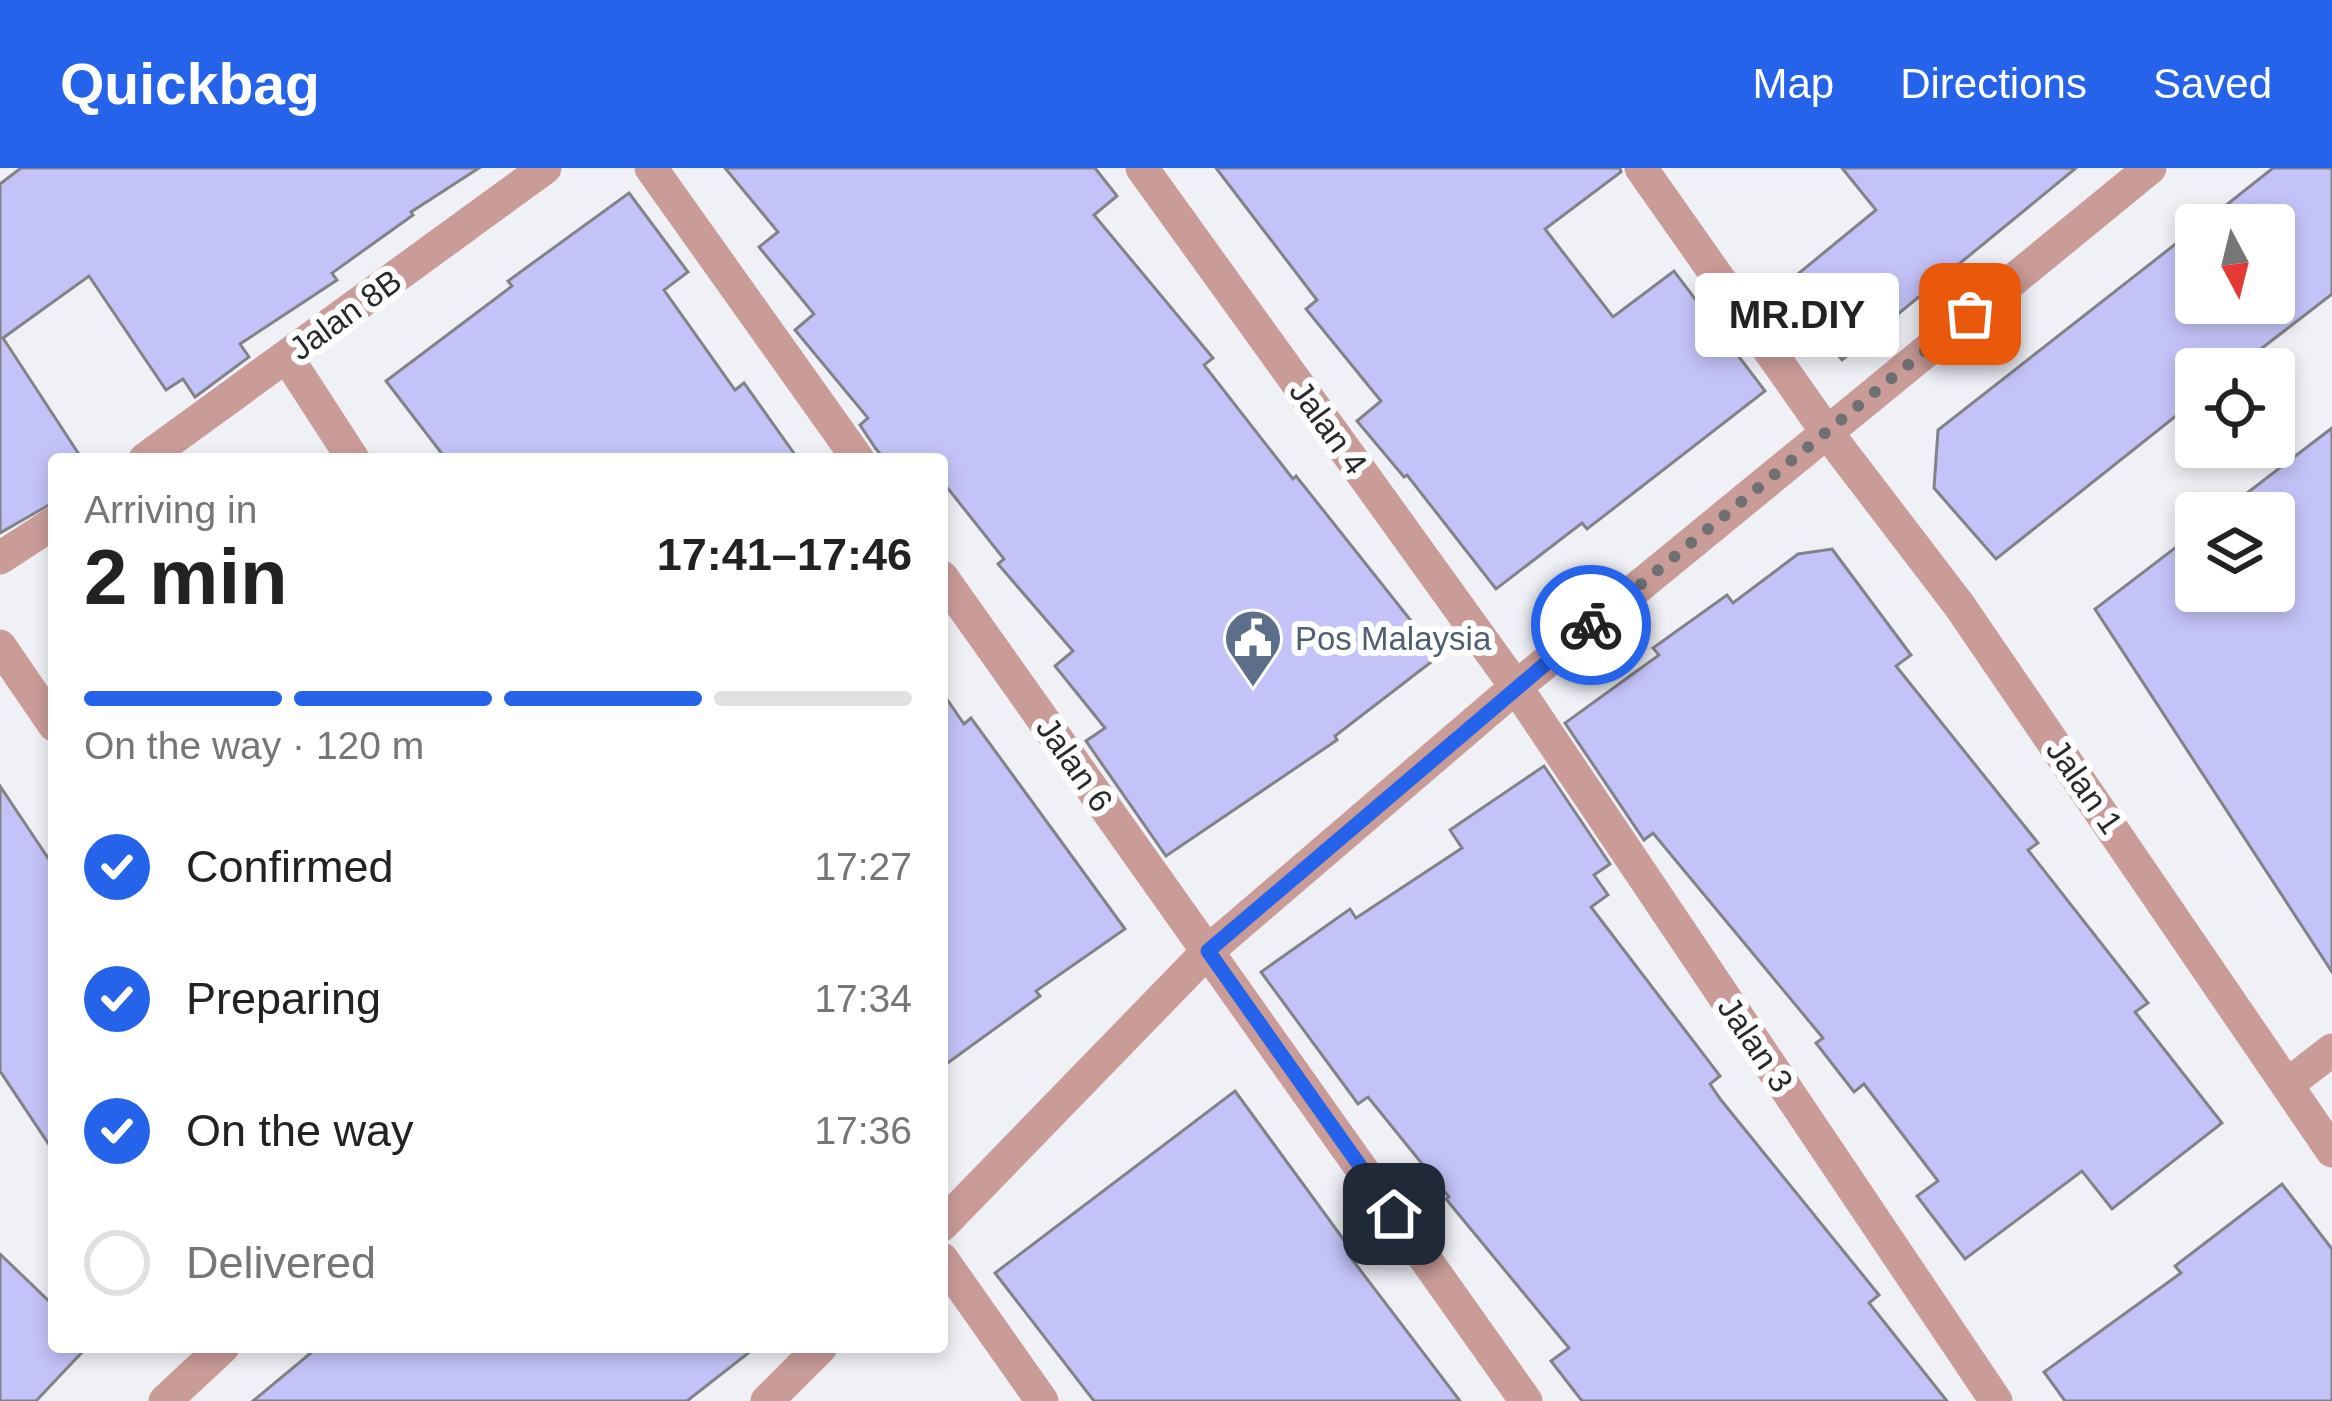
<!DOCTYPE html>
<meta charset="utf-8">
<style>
body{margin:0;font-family:Helvetica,sans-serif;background:#f2f2f2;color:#222;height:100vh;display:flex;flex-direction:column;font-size:45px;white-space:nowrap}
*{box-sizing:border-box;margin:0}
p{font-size:39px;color:#767676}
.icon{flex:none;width:66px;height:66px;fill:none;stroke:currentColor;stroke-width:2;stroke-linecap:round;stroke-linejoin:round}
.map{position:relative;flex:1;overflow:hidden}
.drawer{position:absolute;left:48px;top:285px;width:900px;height:900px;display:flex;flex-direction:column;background:#fff;border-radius:12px;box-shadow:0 6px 18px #0003}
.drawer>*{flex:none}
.needle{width:78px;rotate:173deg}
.fabs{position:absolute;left:2175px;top:36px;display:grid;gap:24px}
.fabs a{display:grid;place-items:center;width:120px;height:120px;border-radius:12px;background:#fff;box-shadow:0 6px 18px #0003;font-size:60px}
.pin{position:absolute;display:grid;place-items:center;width:102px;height:102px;color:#fff;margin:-51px;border-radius:24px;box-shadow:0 6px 18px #0006}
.courier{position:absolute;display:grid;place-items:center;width:120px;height:120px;margin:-60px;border:9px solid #2563eb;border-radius:50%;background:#fff;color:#222;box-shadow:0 3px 15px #0007}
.bubble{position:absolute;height:84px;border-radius:12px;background:#fff;box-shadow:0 6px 18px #0003;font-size:39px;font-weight:700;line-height:84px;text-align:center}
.head em{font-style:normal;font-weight:700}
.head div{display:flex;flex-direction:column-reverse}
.head{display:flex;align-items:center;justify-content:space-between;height:204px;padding:0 36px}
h1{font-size:78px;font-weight:700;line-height:90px}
.bar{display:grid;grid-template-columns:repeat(4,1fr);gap:18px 12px;align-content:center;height:144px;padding:0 36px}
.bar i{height:15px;border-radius:9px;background:#e0e0e0}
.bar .on{background:#2563eb}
.bar p{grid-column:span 4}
ol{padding:0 36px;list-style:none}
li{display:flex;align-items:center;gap:36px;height:132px}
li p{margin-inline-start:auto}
li .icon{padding:12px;border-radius:50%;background:#2563eb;color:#fff;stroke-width:4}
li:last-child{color:#767676}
li i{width:66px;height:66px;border:6px solid #e0e0e0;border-radius:50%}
header{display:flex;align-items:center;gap:72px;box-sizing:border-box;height:168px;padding:0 60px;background:#2563eb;color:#fff}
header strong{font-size:57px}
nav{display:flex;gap:66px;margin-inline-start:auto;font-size:42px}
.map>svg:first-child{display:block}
</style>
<header>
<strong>Quickbag</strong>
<nav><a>Map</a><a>Directions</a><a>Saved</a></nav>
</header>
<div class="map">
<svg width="2332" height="1233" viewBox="0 0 2332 1233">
<rect width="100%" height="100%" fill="#f0f1f7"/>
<g fill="#c3c3f9" stroke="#828287" stroke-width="3">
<path d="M21 0H479L411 44 413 47 332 105 337 112 240 176 249 189 195 229 183 211 166 222 89 108 3 170 82 291H54V334L0 365V16Z"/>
<path d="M725 0H1095L1117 28 1094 47 1213 190 1204 197 1293 311 1296 308 1439 488 1335 568 1337 572 1166 688 1086 573 1105 560 1055 498 1073 483 998 396 1004 391 942 313V291H885L876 281 860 257 868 250 795 162 814 146 759 79 778 64Z"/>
<path d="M1216 0H1620L1621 4 1545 61 1613 149 1674 103 1765 223 1587 361 1582 355 1496 421 1407 307 1404 309 1357 253 1381 233 1306 141 1317 132Z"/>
<path d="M1842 0H2076L1842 192 1782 119 1876 42Z"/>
<path d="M2273 0H2332V126L2235 201H2196V232L1996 391 1934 320 1938 262 2196 60V135H2274V57H2201Z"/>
<path d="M629 25 688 104 664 122 735 222 744 215 798 291H446L386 213 512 118 508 113Z"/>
<path d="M2332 260V804L2095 441 2196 364V423H2274V345H2221Z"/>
<path d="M1832 381 1911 487 1896 498 2038 675 2028 682 2148 835 2135 844 2222 955 2112 1041 2082 1003 1965 1091 1917 1028 1938 1013 1864 916 1854 924 1816 875 1823 870 1653 665 1644 672 1565 555 1659 487 1653 480 1727 427 1733 435 1798 386Z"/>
<path d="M942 524 964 556 971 550 1125 761 1036 823 1040 828 942 899Z"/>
<path d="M1544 598 1610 696 1594 707 1608 727 1591 739 1720 908 1710 916 1721 932 1879 1127 1869 1135 1947 1233H1582L1551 1193 1569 1180 1446 1031 1449 1029 1368 929 1358 936 1261 804 1350 741 1356 750 1462 680 1450 662Z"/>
<path d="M0 618 54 699V984L0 903Z"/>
<path d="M1235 923 1352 1083 1348 1086 1460 1233H1094L995 1105Z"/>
<path d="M2282 1016 2332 1081V1233H2065L2044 1204 2181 1105 2175 1098Z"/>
<path d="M0 1086 54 1138V1179H87L36 1233H0Z"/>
<path d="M318 1179H756L687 1233H253Z"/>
</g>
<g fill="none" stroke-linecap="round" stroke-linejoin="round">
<g stroke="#ca9c98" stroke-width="33">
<path d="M651 0 858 291"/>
<path d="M1142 0 1516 519 1996 1233"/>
<path d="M1641 0 1826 263 1959 437 2332 983"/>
<path d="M287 189 353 291"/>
<path d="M145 291 545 0"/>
<path d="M0 390 54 355"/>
<path d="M942 409 1526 1233"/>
<path d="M0 478 54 557"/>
<path d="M2287 917 2332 882"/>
<path d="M942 1091 1042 1233"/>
<path d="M165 1233 223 1179"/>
</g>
<g stroke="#ca9c98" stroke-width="33">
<path d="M942 1057 1208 783 1516 519 2150 0"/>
<path d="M767 1233 821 1179"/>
</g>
</g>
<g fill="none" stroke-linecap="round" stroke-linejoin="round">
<path stroke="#6f7073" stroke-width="12" stroke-dasharray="0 21.6" d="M1591 457 1970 146"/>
<path stroke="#2563eb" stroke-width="15" d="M1394 1046 1208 783 1591 457"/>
</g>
<defs>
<g id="civic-pin" transform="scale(3)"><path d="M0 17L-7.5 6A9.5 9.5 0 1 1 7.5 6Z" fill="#5c6f8a" stroke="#fff"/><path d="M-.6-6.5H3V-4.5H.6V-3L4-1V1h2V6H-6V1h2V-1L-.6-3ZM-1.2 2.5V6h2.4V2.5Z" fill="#fff"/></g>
</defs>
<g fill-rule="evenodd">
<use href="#civic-pin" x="1253" y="470"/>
</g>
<g text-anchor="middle" stroke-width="12" stroke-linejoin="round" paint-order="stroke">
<g font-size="33" fill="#292a2c" stroke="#fff">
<text transform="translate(345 146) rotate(-36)" y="12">Jalan 8B</text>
<text transform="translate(1329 259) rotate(54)" y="12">Jalan 4</text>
<text transform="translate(1075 596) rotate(55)" y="12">Jalan 6</text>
<text transform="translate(2085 618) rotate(55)" y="12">Jalan 1</text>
<text transform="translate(1756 876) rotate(56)" y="12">Jalan 3</text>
</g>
<g font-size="33" fill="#4e5e75" stroke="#fff" text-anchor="start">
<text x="1295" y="482">Pos Malaysia</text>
</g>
</g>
</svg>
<div class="fabs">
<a><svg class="needle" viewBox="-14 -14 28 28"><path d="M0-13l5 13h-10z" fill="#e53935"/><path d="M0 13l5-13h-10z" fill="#767676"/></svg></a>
<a><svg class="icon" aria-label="locate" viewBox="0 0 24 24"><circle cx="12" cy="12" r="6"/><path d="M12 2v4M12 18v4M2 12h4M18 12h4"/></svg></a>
<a><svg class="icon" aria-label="layers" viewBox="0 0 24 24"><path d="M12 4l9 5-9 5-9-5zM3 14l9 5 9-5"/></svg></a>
</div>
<div class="pin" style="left:1970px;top:146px;background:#ea580c"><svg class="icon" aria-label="bag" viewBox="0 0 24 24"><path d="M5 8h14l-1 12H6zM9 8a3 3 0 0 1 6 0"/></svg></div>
<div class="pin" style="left:1394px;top:1046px;background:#1f2937"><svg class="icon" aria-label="home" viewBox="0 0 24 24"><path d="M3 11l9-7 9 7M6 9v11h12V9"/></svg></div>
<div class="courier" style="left:1591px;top:457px"><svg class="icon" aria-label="bike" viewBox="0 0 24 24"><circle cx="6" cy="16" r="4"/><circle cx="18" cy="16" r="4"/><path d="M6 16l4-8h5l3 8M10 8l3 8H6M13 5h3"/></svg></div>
<div class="bubble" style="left:1695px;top:105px;width:204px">MR.DIY</div>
<section class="drawer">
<div class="head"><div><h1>2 min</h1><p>Arriving in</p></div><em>17:41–17:46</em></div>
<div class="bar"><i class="on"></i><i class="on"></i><i class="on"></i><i></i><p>On the way · 120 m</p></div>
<ol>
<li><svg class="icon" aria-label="check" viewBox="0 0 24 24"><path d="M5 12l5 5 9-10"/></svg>Confirmed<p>17:27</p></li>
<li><svg class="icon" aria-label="check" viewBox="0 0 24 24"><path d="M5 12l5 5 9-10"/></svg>Preparing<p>17:34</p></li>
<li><svg class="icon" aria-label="check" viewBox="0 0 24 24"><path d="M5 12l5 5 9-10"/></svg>On the way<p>17:36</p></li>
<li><i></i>Delivered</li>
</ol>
</section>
</div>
